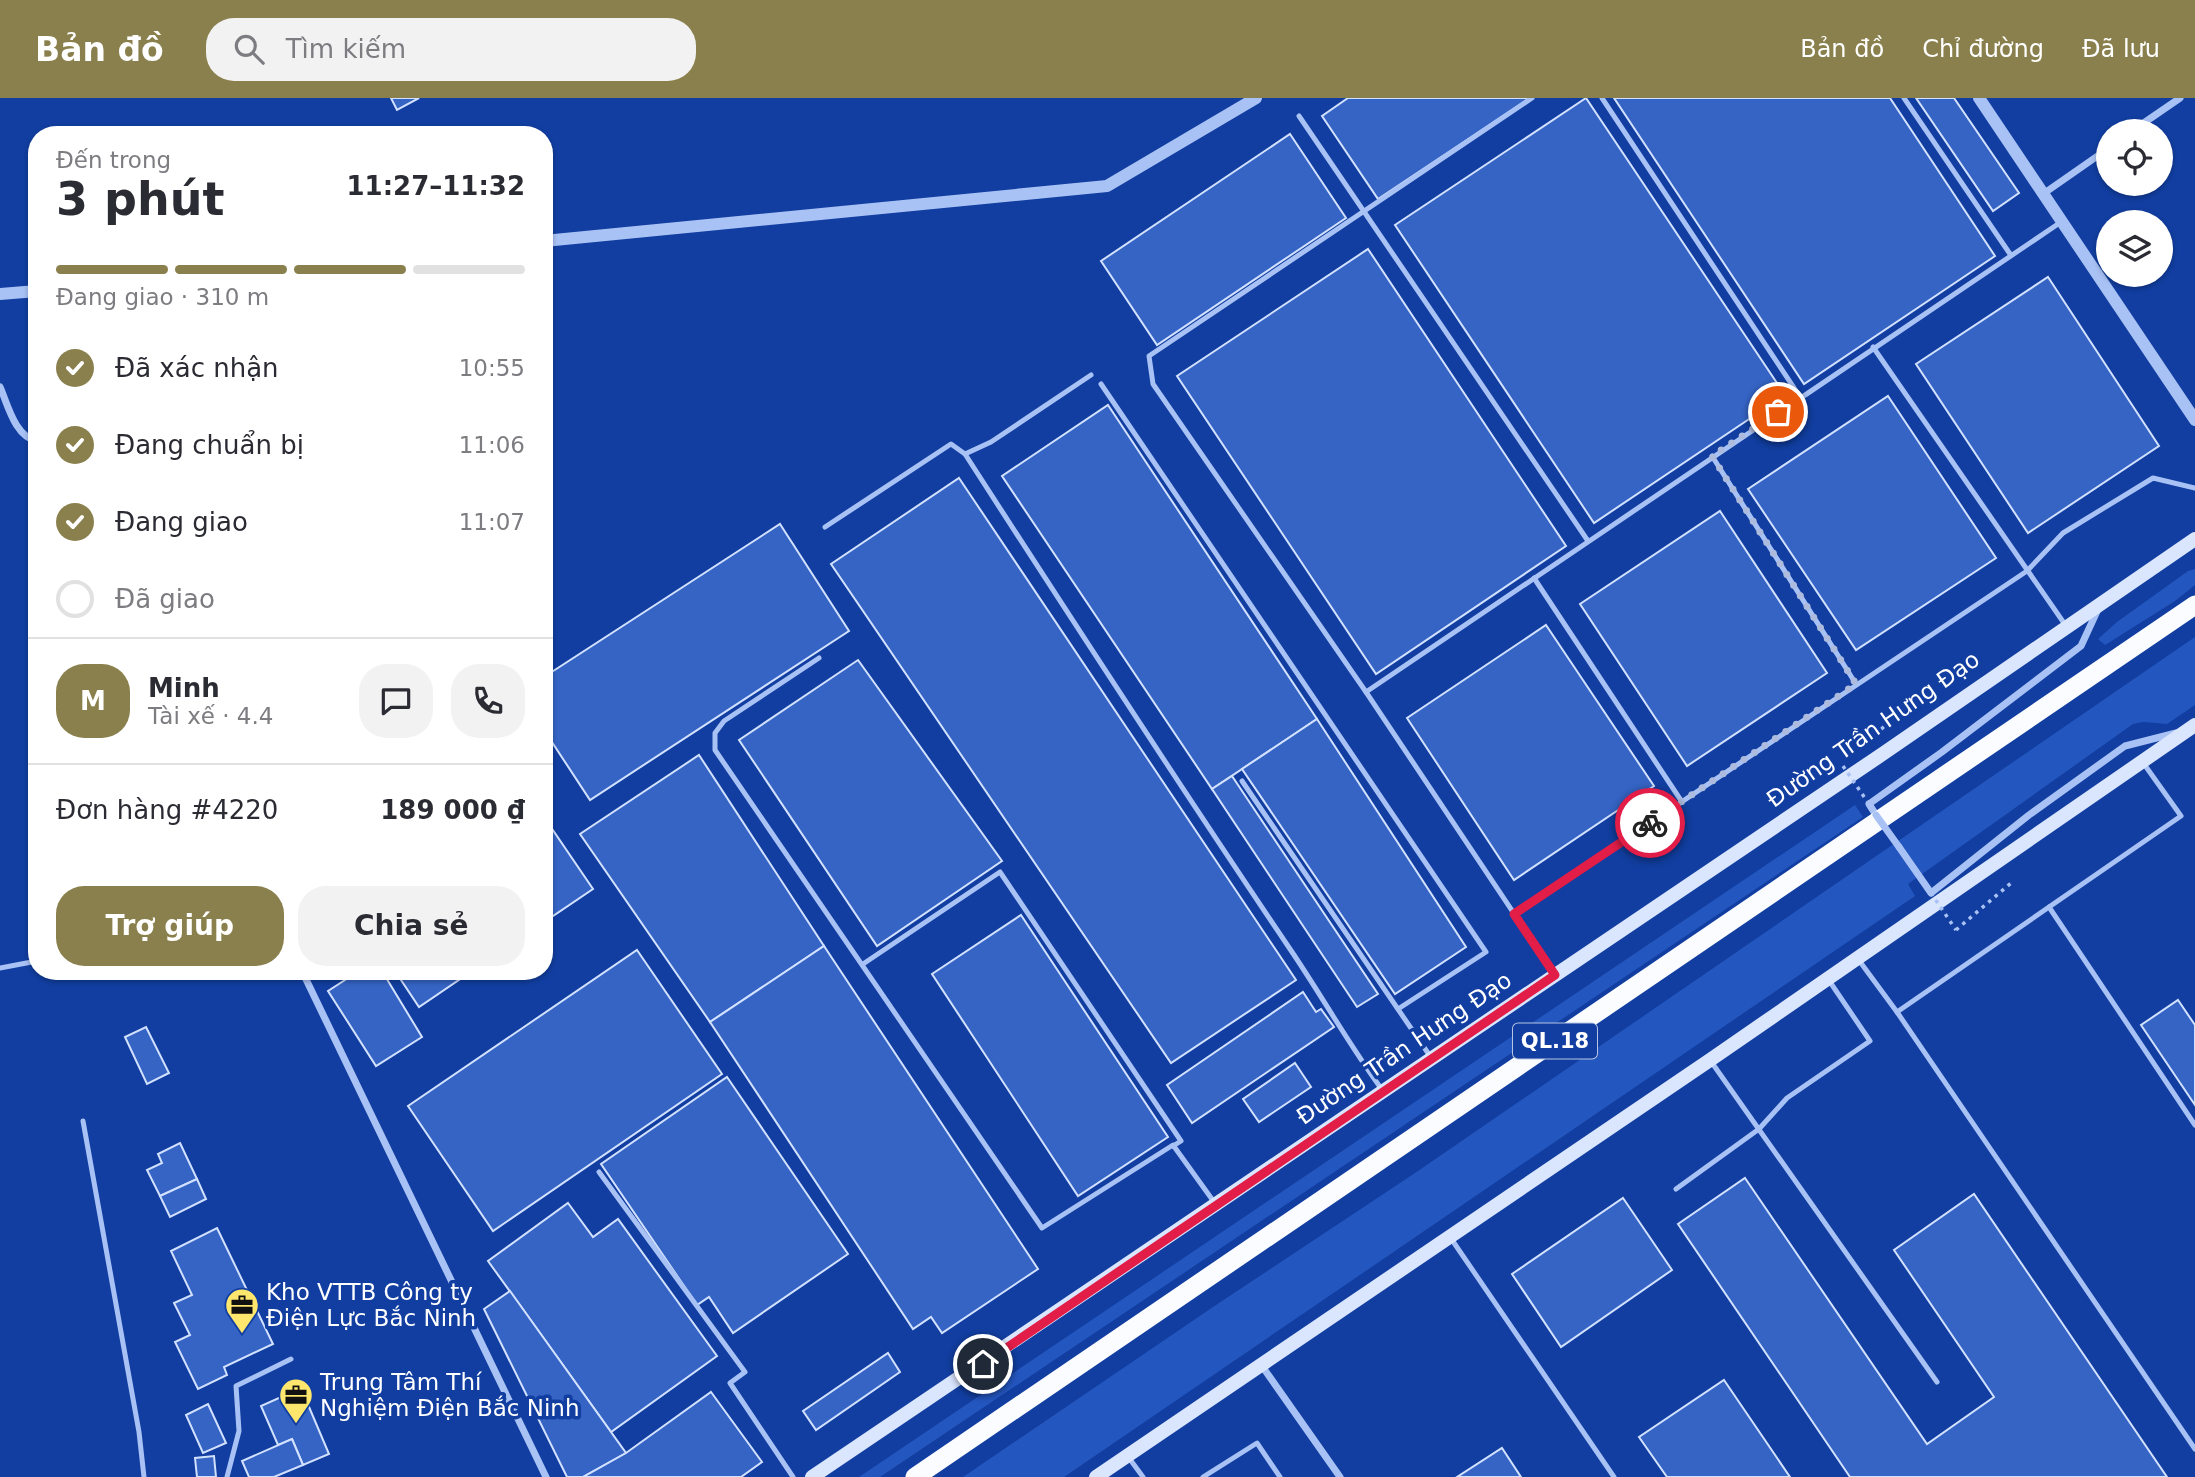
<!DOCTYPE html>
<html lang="vi">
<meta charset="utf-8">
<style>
body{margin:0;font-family:"DejaVu Sans",sans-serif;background:#f2f2f3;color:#2b2b33;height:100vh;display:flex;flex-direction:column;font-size:26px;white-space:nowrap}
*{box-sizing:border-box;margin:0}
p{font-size:23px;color:#7c7c81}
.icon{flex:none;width:38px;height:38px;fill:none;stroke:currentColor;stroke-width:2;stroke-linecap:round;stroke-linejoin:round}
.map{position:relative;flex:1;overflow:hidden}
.drawer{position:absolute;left:28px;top:28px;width:525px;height:854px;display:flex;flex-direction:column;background:#fff;border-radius:28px;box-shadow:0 2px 5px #0004}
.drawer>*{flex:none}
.controls{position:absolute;left:2096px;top:21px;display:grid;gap:14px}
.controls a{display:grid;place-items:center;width:77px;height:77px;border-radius:50%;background:#fff;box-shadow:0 2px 5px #0004;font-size:35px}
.pin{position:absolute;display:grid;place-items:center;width:60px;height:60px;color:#fff;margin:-30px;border:4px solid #fff;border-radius:50%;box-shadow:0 2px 7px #0007}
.courier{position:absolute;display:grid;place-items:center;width:70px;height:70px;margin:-35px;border:5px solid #e11d48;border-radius:50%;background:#fff;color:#222;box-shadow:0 2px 9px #0007}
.headline em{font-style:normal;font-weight:700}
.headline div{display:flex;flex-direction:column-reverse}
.headline{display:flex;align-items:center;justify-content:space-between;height:119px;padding:0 28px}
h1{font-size:46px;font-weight:700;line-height:52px}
.bar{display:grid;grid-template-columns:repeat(4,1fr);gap:10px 7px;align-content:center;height:84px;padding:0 28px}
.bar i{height:9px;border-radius:5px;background:#e1e1e2}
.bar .selected{background:#8a804d}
.bar p{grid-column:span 4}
.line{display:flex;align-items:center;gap:18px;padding:0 28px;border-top:2px solid #e1e1e2}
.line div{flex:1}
.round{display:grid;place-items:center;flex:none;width:74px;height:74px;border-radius:28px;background:#f2f2f3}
ol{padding:0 28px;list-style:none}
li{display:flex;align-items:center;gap:21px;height:77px}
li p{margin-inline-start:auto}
li .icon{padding:7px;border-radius:50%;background:#8a804d;color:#fff;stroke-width:4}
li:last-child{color:#7c7c81}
li i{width:38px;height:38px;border:4px solid #e1e1e2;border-radius:50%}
.cta{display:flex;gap:14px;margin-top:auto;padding:14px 28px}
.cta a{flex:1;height:80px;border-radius:28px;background:#8a804d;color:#fff;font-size:28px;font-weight:700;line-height:80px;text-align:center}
.cta a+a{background:#f2f2f3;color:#2b2b33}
header{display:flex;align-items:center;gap:42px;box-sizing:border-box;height:98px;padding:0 35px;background:#8a804d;color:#fff}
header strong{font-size:33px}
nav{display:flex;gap:38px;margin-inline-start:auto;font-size:24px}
.search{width:490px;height:63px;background:#f2f2f3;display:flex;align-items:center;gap:18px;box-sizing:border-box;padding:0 24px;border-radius:28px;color:#7c7c81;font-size:26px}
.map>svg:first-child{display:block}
</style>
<header>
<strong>Bản đồ</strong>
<div class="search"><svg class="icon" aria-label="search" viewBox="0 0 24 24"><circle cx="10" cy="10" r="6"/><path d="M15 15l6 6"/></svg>Tìm kiếm</div>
<nav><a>Bản đồ</a><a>Chỉ đường</a><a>Đã lưu</a></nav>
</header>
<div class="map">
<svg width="2195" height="1379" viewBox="0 0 2195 1379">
<rect width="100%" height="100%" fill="#113ea0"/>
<g fill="#2456bf">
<path d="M2195 471V487L2175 503 2105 547 2098 541 2117 524 2188 473Z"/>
<path d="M2195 539V607L2167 626 2143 624 2133 626 1908 786 1915 798 1064 1379H963L1213 1209 1418 1073Z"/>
<path d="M1855 707 1863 719 880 1379H859Z"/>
</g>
<g fill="#3564c5" stroke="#d2e1fe" stroke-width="2">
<path d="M391 0H419L397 12Z"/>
<path d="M1348 0H1530L1378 101 1322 18Z"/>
<path d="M1586 0 1785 297 1594 425 1395 127Z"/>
<path d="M1614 0H1890L1995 158 1804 286Z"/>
<path d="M1916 0H1954L2019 95 1993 113Z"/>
<path d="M1290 36 1346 120 1157 247 1101 163Z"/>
<path d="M1368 151 1566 448 1376 576 1177 278Z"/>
<path d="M2048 179 2159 348 2028 435 1916 266Z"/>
<path d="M1888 298 1996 460 1856 552 1748 391Z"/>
<path d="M1108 307 1317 621 1212 691 1002 378Z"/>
<path d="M959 380 1296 882 1171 965 831 466Z"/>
<path d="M1720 413 1827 575 1687 668 1580 506Z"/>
<path d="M780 426 849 533 590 702 544 632V579Z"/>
<path d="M1546 527 1654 688 1514 782 1407 620Z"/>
<path d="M858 562 1002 763 877 848 739 642Z"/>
<path d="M1317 621 1466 849 1395 896 1242 671Z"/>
<path d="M699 657 824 848 710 924 580 736Z"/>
<path d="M1232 678 1378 896 1357 909 1212 691Z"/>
<path d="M544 719 593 791 544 824Z"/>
<path d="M1021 817 1168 1039 1078 1098 932 876Z"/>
<path d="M824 848 1038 1171 942 1235 931 1219 913 1231 710 924Z"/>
<path d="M637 852 722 976 493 1133 408 1008Z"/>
<path d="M359 873H382L422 939 376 968 328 893Z"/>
<path d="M395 873H472L419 909Z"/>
<path d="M1303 894 1316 914 1321 911 1334 929 1192 1025 1167 987Z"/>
<path d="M2178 902 2195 927V1007L2141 927Z"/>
<path d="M146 929 169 975 147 986 125 939Z"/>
<path d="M1295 965 1311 989 1259 1024 1243 1001Z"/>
<path d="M727 979 848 1156 733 1235 709 1199 697 1207 601 1066Z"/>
<path d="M180 1045 197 1081 160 1098 147 1072 162 1065 158 1056Z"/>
<path d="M1745 1080 1927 1346 1994 1299 1894 1152 1974 1096 2167 1379H1850L1678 1126Z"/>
<path d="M197 1081 206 1101 170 1119 160 1098Z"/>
<path d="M1623 1100 1672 1172 1561 1249 1512 1176Z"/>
<path d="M568 1105 593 1139 618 1121 717 1258 611 1334 488 1163Z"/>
<path d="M217 1130 273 1246 224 1269 227 1277 198 1291 175 1244 190 1237 174 1205 192 1197 171 1153Z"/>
<path d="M510 1193 626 1355 583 1379H567L484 1211Z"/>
<path d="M888 1255 900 1274 816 1332 803 1313Z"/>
<path d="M1724 1282 1790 1379H1667L1639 1339Z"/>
<path d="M301 1290 329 1356 303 1367 292 1341 278 1347 261 1308Z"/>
<path d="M711 1294 762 1364 741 1379H583L626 1355Z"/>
<path d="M208 1306 226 1345 203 1355 186 1317Z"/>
<path d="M292 1341 303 1367 274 1379H249L242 1363Z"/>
<path d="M1502 1350 1521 1379H1457Z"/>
<path d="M214 1358 216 1379H197L195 1360Z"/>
</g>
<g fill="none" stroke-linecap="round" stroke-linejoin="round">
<g stroke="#a9c2f5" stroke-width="3.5" stroke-dasharray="3.5 5" stroke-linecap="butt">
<path d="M1869 643 1897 616"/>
<path d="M1956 832 2011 785"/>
</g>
<g stroke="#a9c2f5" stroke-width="5">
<path d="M1532 0 1149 258 1153 286 1366 594 1555 877"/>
<path d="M1602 0 1800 299"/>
<path d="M1904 0 2010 156"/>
<path d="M1299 18 1588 443"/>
<path d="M1873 249 2066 528"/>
<path d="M1101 286 1486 854 1398 911"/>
<path d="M965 356C1072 522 1180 688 1290 851 1322 898 1349 947 1383 993"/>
<path d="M1712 358 1856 586"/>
<path d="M825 429 951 346 965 356 991 344 1091 277"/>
<path d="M1534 480 1682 704"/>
<path d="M819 560 724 623 715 635V652L1042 1130 1173 1047 1214 1104"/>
<path d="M1366 594 2061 124"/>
<path d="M1242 683 1430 958"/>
<path d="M2049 809 2195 1027"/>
<path d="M1514 816 2027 473 2063 435 2153 380 2195 390"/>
<path d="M1858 861 1897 914 2195 1351"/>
<path d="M863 866 1000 774 1181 1043 1173 1048"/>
<path d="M0 870 37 863"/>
<path d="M1897 914 2181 718 2144 666"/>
<path d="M1710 962 1937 1284"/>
<path d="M83 1023 139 1334 144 1379"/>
<path d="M599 1074 745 1274 730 1285 793 1379"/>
<path d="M1676 1091 1759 1031 1787 1000 1870 943 1828 881"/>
<path d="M1450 1139 1614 1379"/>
<path d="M1129 1360 1143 1379"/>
<path d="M227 1379 239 1333 236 1288 291 1261"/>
<path d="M1203 1379 1257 1345 1280 1379"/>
</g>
<g stroke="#a9c2f5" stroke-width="7">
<path d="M2132 33 2180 0"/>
<path d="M2043 96 2109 50"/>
<path d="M0 289C8 307 15 339 37 343"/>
<path d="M1876 717 1869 706 1942 654 2081 548 2099 509"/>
<path d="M1899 749 1931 795 2029 717 2125 648 2176 635"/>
<path d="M302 873 546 1379"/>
<path d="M1262 1268 1340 1379"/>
</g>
<g stroke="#a9c2f5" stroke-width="12">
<path d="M1979 0 2195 322"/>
<path d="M544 143 1107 88 1256 0"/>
<path d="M0 196 37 193"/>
</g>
<g stroke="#dae5fe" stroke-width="14">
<path d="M812 1379 1881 657 2195 441"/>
<path d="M1096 1379 1710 962 2195 627"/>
</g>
<path stroke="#fbfcff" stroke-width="19" d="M915 1379 2195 507"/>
<g stroke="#a9c2f5" stroke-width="3.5" stroke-dasharray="3.5 5" stroke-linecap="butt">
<path d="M1843 668 1869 706"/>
<path d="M1931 795 1956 832"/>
</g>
<path stroke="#a9c2f5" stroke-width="7" d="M1876 717 1899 749"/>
</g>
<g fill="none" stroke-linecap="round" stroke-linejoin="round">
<path stroke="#acbbde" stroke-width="7" stroke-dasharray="0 12.6" d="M1650 725 1856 586 1712 358 1778 314"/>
<path stroke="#e11d48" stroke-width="9" d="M983 1266 1555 877 1514 816 1650 725"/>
</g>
<defs>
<g id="office-pin" transform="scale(1.75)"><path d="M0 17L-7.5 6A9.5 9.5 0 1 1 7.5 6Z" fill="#ffe76d" stroke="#113ea0"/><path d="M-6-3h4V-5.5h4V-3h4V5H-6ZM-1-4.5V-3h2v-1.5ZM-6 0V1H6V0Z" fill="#111"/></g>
</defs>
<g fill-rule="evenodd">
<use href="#office-pin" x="242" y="1207"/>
<use href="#office-pin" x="296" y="1297"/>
</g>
<g text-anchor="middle" stroke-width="7" stroke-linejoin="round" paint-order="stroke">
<rect fill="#113ea0" stroke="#b8c5e2" stroke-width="2" x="1513" y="925.5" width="84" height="35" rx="5"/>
<g font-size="21" font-weight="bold" fill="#fff">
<text x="1555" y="950">QL.18</text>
</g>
<g font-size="23" fill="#fff" stroke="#113ea0">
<text transform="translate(1873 631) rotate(-35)" y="8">Đường Trần Hưng Đạo</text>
<text transform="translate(1404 950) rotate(-34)" y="8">Đường Trần Hưng Đạo</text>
</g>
<g font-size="23" fill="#fff" stroke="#113ea0" text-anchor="start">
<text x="266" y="1202">Kho VTTB Công ty<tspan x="266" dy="26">Điện Lực Bắc Ninh</tspan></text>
<text x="320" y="1292">Trung Tâm Thí<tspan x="320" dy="26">Nghiệm Điện Bắc Ninh</tspan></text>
</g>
</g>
</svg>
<div class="controls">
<a><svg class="icon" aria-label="locate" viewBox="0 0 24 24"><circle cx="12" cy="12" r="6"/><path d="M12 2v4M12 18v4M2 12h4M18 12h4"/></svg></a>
<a><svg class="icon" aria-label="layers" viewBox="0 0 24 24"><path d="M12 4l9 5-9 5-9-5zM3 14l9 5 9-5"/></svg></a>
</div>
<div class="pin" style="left:1778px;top:314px;background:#ea580c"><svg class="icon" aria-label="bag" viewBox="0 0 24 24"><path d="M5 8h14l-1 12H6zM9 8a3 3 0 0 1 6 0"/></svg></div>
<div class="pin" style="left:983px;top:1266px;background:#1f2937"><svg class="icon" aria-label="home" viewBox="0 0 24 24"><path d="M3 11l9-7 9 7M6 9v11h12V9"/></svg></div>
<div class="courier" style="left:1650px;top:725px"><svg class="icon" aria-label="bike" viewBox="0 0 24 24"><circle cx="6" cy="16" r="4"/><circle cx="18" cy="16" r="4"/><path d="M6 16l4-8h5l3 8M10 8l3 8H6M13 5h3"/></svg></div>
<section class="drawer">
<div class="headline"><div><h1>3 phút</h1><p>Đến trong</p></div><em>11:27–11:32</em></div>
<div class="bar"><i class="selected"></i><i class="selected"></i><i class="selected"></i><i></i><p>Đang giao · 310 m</p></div>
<ol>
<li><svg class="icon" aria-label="check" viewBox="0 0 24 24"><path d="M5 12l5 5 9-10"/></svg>Đã xác nhận<p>10:55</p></li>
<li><svg class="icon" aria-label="check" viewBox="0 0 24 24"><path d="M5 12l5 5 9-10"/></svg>Đang chuẩn bị<p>11:06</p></li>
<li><svg class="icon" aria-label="check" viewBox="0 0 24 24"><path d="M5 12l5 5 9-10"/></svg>Đang giao<p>11:07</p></li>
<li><i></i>Đã giao</li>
</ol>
<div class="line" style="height:126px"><b class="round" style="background:#8a804d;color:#fff">M</b><div><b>Minh</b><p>Tài xế · 4.4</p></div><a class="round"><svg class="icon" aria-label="chat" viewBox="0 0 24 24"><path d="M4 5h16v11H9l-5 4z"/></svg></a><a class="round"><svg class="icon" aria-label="phone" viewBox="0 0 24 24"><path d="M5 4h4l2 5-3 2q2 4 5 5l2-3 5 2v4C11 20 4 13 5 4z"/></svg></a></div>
<div class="line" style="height:91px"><div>Đơn hàng #4220</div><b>189 000 ₫</b></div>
<div class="cta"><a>Trợ giúp</a><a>Chia sẻ</a></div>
</section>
</div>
